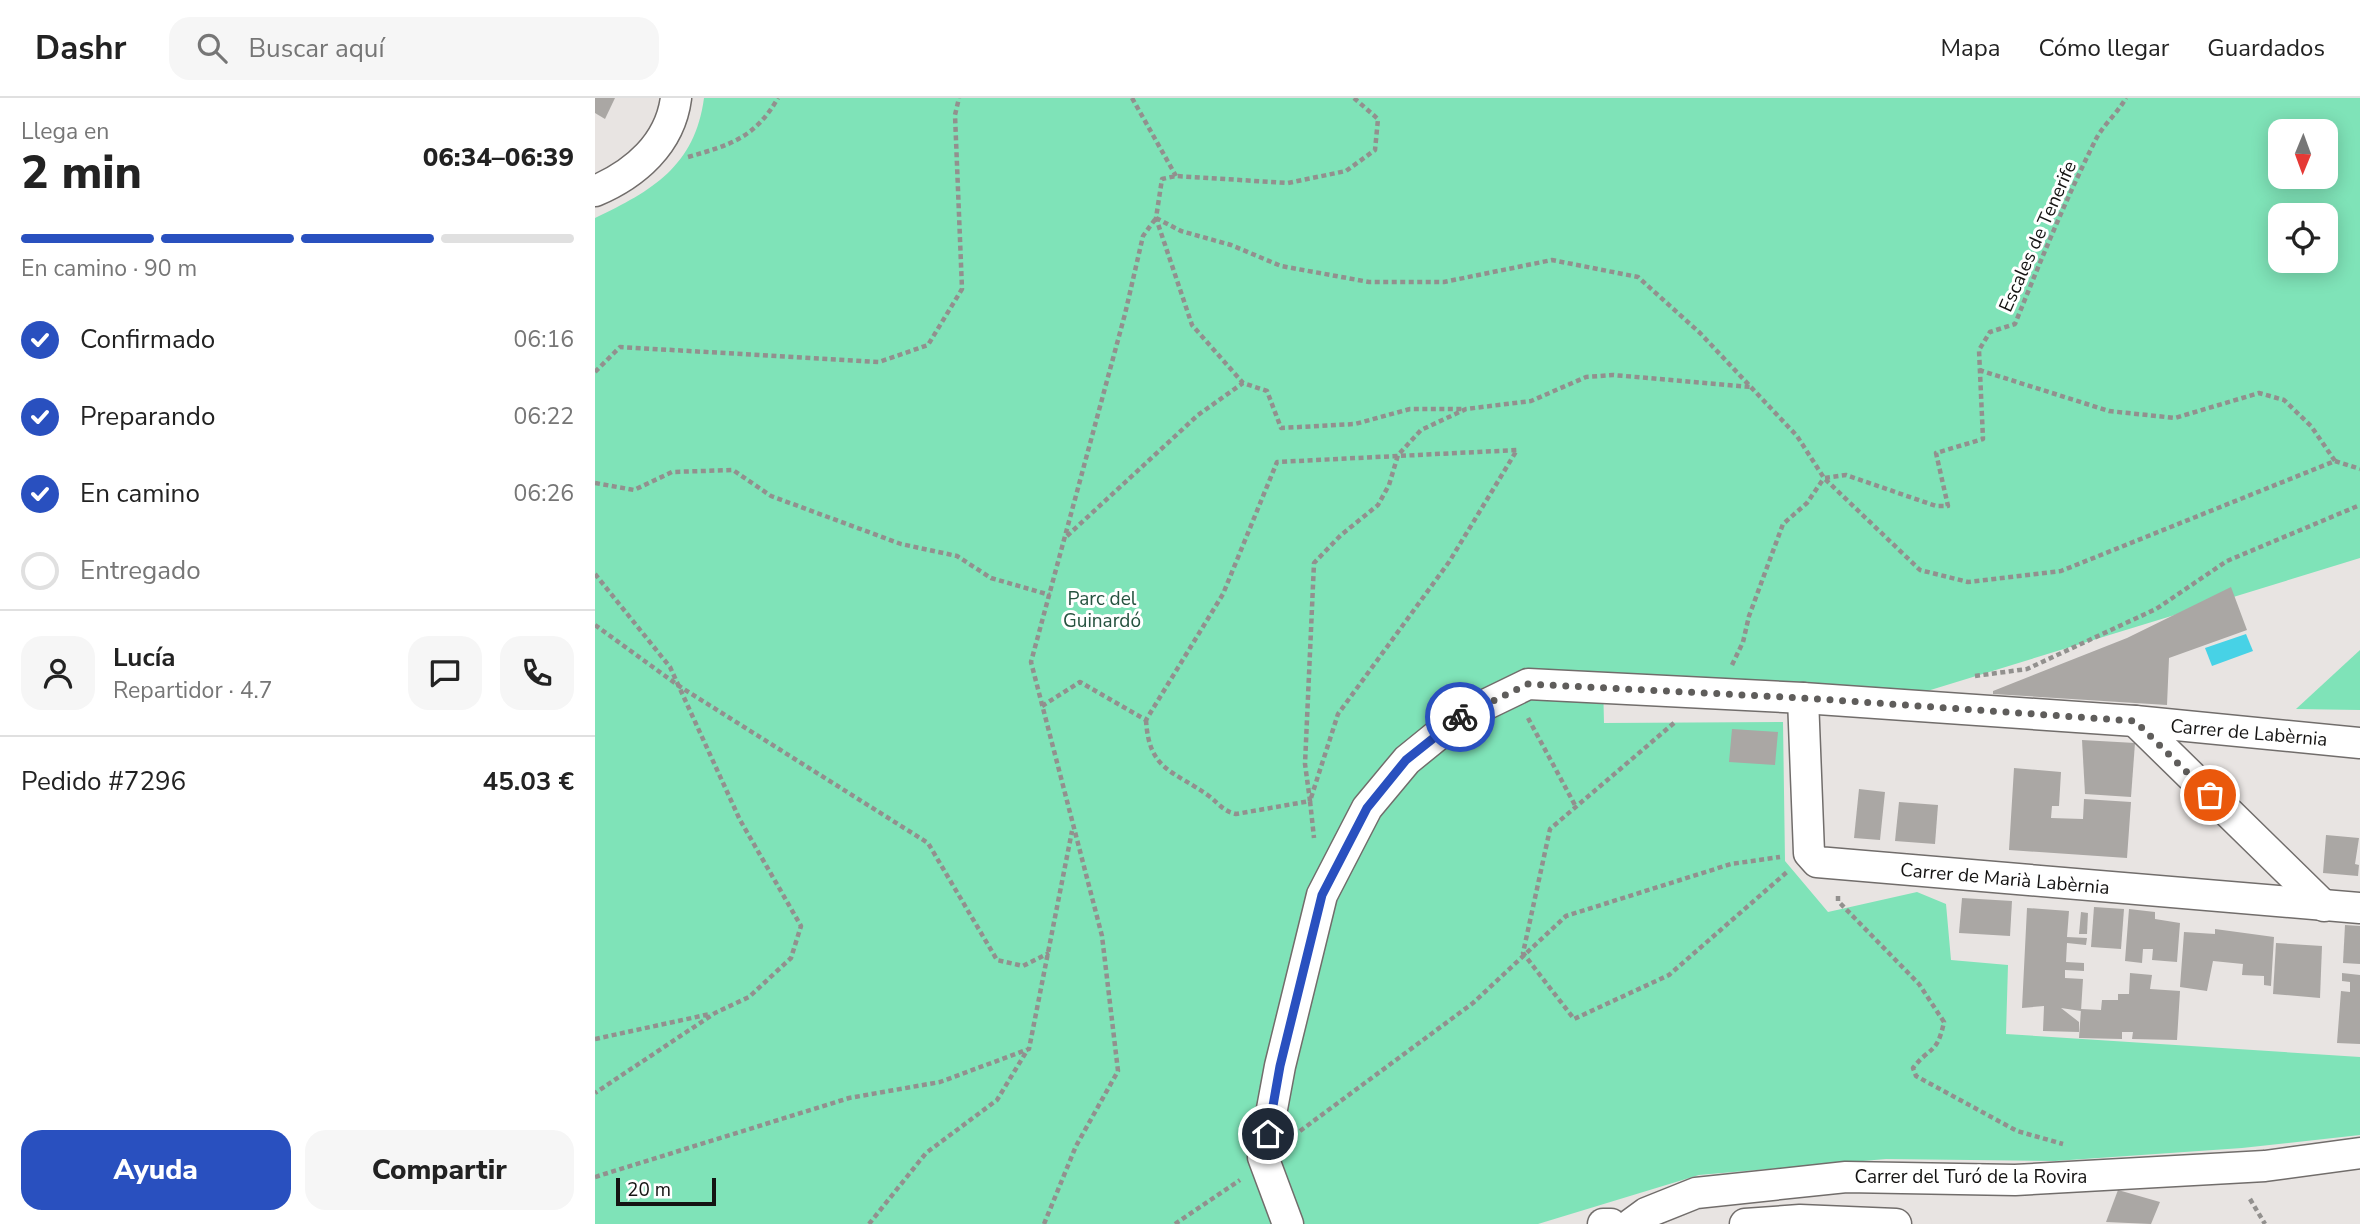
<!DOCTYPE html>
<html lang="es">
<meta charset="utf-8">
<style>
body{margin:0;font-family:"Nunito Sans",sans-serif;background:#f6f6f6;color:#222;height:100vh;display:flex;flex-direction:column;font-size:26px;white-space:nowrap}
*{box-sizing:border-box;margin:0}
p{font-size:23px;color:#767676}
.icon{flex:none;width:38px;height:38px;fill:none;stroke:currentColor;stroke-width:2;stroke-linecap:round;stroke-linejoin:round}
.map{position:relative;flex:1;overflow:hidden}
.sheet{display:flex;flex-direction:column;background:#fff;width:595px}
.sheet>*{flex:none}
.needle{width:46px;rotate:181deg}
.buttons{position:absolute;left:1673px;top:21px;display:grid;gap:14px}
.buttons a{display:grid;place-items:center;width:70px;height:70px;border-radius:14px;background:#fff;box-shadow:0 4px 18px #0003;font-size:35px}
.scale{position:absolute;left:21px;bottom:18px;width:100px;box-sizing:border-box;padding-left:7px;border:4px solid #151413;border-top:0;font-size:19px;line-height:24px;white-space:nowrap;color:#151413;-webkit-text-stroke:5px #fff;paint-order:stroke}
.pin{position:absolute;display:grid;place-items:center;width:60px;height:60px;color:#fff;margin:-30px;border:4px solid #fff;border-radius:50%;box-shadow:0 2px 7px #0007}
.courier{position:absolute;display:grid;place-items:center;width:70px;height:70px;margin:-35px;border:5px solid #2950bf;border-radius:50%;background:#fff;color:#222;box-shadow:0 2px 9px #0007}
.overview em{font-style:normal;font-weight:800}
.overview div{display:flex;flex-direction:column-reverse}
.overview{display:flex;align-items:center;justify-content:space-between;height:119px;padding:0 21px}
h1{font-size:46px;font-weight:800;line-height:52px}
.bar{display:grid;grid-template-columns:repeat(4,1fr);gap:10px 7px;align-content:center;height:84px;padding:0 21px}
.bar i{height:9px;border-radius:5px;background:#e0e0e0}
.bar .active{background:#2950bf}
.bar p{grid-column:span 4}
.line{display:flex;align-items:center;gap:18px;padding:0 21px;border-top:2px solid #e0e0e0}
.line div{flex:1}
.round{display:grid;place-items:center;flex:none;width:74px;height:74px;border-radius:21px;background:#f6f6f6}
ol{padding:0 21px;list-style:none}
li{display:flex;align-items:center;gap:21px;height:77px}
li p{margin-inline-start:auto}
li .icon{padding:7px;border-radius:50%;background:#2950bf;color:#fff;stroke-width:4}
li:last-child{color:#767676}
li i{width:38px;height:38px;border:4px solid #e0e0e0;border-radius:50%}
.action{display:flex;gap:14px;margin-top:auto;padding:14px 21px}
.action a{flex:1;height:80px;border-radius:21px;background:#2950bf;color:#fff;font-size:28px;font-weight:800;line-height:80px;text-align:center}
.action a+a{background:#f6f6f6;color:#222}
header{display:flex;align-items:center;gap:42px;box-sizing:border-box;height:98px;padding:0 35px;background:#fff;border-bottom:2px solid #e0e0e0}
header strong{font-size:33px}
nav{display:flex;gap:38px;margin-inline-start:auto;font-size:24px}
.search{width:490px;height:63px;background:#f6f6f6;display:flex;align-items:center;gap:18px;box-sizing:border-box;padding:0 24px;border-radius:21px;color:#767676;font-size:26px}
main{display:flex;flex:1;min-height:0}
.map>svg:first-child{display:block}
</style>
<header>
<strong>Dashr</strong>
<div class="search"><svg class="icon" aria-label="search" viewBox="0 0 24 24"><circle cx="10" cy="10" r="6"/><path d="M15 15l6 6"/></svg>Buscar aquí</div>
<nav><a>Mapa</a><a>Cómo llegar</a><a>Guardados</a></nav>
</header>
<main>
<section class="sheet">
<div class="overview"><div><h1>2 min</h1><p>Llega en</p></div><em>06:34–06:39</em></div>
<div class="bar"><i class="active"></i><i class="active"></i><i class="active"></i><i></i><p>En camino · 90 m</p></div>
<ol>
<li><svg class="icon" aria-label="check" viewBox="0 0 24 24"><path d="M5 12l5 5 9-10"/></svg>Confirmado<p>06:16</p></li>
<li><svg class="icon" aria-label="check" viewBox="0 0 24 24"><path d="M5 12l5 5 9-10"/></svg>Preparando<p>06:22</p></li>
<li><svg class="icon" aria-label="check" viewBox="0 0 24 24"><path d="M5 12l5 5 9-10"/></svg>En camino<p>06:26</p></li>
<li><i></i>Entregado</li>
</ol>
<div class="line" style="height:126px"><a class="round"><svg class="icon" aria-label="person" viewBox="0 0 24 24"><circle cx="12" cy="8" r="4"/><path d="M4 21q1-7 8-7t8 7"/></svg></a><div><b>Lucía</b><p>Repartidor · 4.7</p></div><a class="round"><svg class="icon" aria-label="chat" viewBox="0 0 24 24"><path d="M4 5h16v11H9l-5 4z"/></svg></a><a class="round"><svg class="icon" aria-label="phone" viewBox="0 0 24 24"><path d="M5 4h4l2 5-3 2q2 4 5 5l2-3 5 2v4C11 20 4 13 5 4z"/></svg></a></div>
<div class="line" style="height:91px"><div>Pedido #7296</div><b>45.03 €</b></div>
<div class="action"><a>Ayuda</a><a>Compartir</a></div>
</section>
<div class="map">
<svg width="1765" height="1126" viewBox="0 0 1765 1126">
<rect width="100%" height="100%" fill="#e8e4e2"/>
<g fill="#7fe3b8" fill-rule="evenodd">
<path d="M109 0H1765V460L1329 594 1008 584 1009 625 1188 624 1190 763 1233 814 1322 794 1351 806 1356 862 1413 867 1411 936 1765 959V1037L1647 1050 1460 1063 1291 1061 1104 1077 943 1126H0V120C57 93 100 68 109 0ZM1685 33H1731V79H1685ZM1685 117H1731V163H1685Z"/>
<path d="M1765 552V612L1701 611Z"/>
</g>
<path fill="#47d2e6" d="M1651 536 1658 553 1617 568 1610 550Z"/>
<g fill="#aaa7a4">
<path d="M0 0H20L10 21 0 15Z"/>
<path d="M1636 489 1652 532 1574 560 1572 607 1398 596V593L1532 540Z"/>
<path d="M1137 631 1183 634 1180 667 1134 664Z"/>
<path d="M1487 642 1540 645 1536 699 1490 696Z"/>
<path d="M1419 670 1466 674 1464 708H1457L1456 720 1488 721 1489 701 1536 704 1532 760 1414 752Z"/>
<path d="M1264 691 1290 694 1285 742 1259 740Z"/>
<path d="M1304 704 1343 707 1340 746 1300 743Z"/>
<path d="M1731 737 1764 740 1760 766 1764 767 1763 778 1728 775Z"/>
<path d="M1367 800 1417 803 1415 838 1364 835Z"/>
<path d="M1499 809 1529 811 1526 851 1496 849Z"/>
<path d="M1432 810 1474 813 1472 839 1492 840 1491 847 1472 845 1471 864 1489 865V873L1470 872V880L1488 881 1486 913 1466 910 1484 924V934L1448 933 1449 908 1427 910Z"/>
<path d="M1534 811 1560 814V821L1585 825 1582 864 1557 862 1558 851H1548L1547 865 1530 863Z"/>
<path d="M1486 814 1493 815 1492 836H1484Z"/>
<path d="M1750 827 1765 828V866L1748 865Z"/>
<path d="M1620 831 1679 839 1676 888 1669 887V878L1647 877 1648 866 1618 863 1612 893 1585 889 1589 834 1620 836Z"/>
<path d="M1681 845 1727 848 1725 900 1678 896Z"/>
<path d="M1535 875 1557 877 1555 891 1585 893 1582 942 1537 941 1538 934H1527V941L1484 940 1486 911 1506 912 1507 902H1523V896H1534Z"/>
<path d="M1747 875 1765 877V946L1742 945 1746 893 1755 894V884L1747 883Z"/>
<path d="M1523 1092 1565 1104 1556 1126 1511 1124Z"/>
</g>
<g fill="none" stroke-linecap="round" stroke-linejoin="round">
<g stroke="#716d6b" stroke-width="33">
<g id="minor">
<path d="M0 93C40 76 75 46 81 0"/>
<path d="M1208 600 1214 755 1222 764 1765 810"/>
<path d="M1540 623 1729 808"/>
<path d="M693 1126 668 1059 685 968 727 797 772 710 812 662 865 619 933 586 1208 600 1540 623 1765 645"/>
<path d="M1008 1126H1016"/>
<path d="M1036 1126 1051 1115 1101 1095 1251 1079 1420 1082 1670 1068 1765 1055"/>
<path d="M1150 1126 1205 1122 1301 1126"/>
</g>
</g>
<g stroke="#92908e" stroke-width="4.5" stroke-dasharray="5 3.5" stroke-linecap="butt">
<path d="M537 0 581 78"/>
<path d="M759 0 783 21 780 52 751 73 693 85 581 78 567 81 561 120 597 227 648 285 672 293 686 330 760 326 815 311H867"/>
<path d="M93 59C135 47 160 40 183 0"/>
<path d="M561 120 586 133 636 147 686 168 774 184H849L957 162 1043 179 1105 235 1202 338 1229 380 1325 472 1373 484 1466 473 1740 363 1765 371"/>
<path d="M1384 272 1514 313 1580 320 1664 295 1689 302 1716 328 1740 363"/>
<path d="M0 274 25 249 284 264 333 247 367 191 360 17 364 0"/>
<path d="M1230 380 1251 377 1341 408H1353L1341 355 1388 341 1384 252 1395 234 1420 226C1445 164 1470 103 1500 43 1507 28 1522 16 1531 0"/>
<path d="M0 385 39 392 77 374 138 372 176 398 306 446 362 458 396 480 455 497"/>
<path d="M472 438 603 317 648 285"/>
<path d="M0 476 75 569 145 722 206 828 196 860 154 899 120 915 0 995"/>
<path d="M0 527 84 588 333 745 402 862 428 868 454 855"/>
<path d="M1137 567 1148 544 1154 518 1188 426 1212 405 1229 380"/>
<path d="M1380 578 1432 571 1561 511 1632 463 1765 407"/>
<path d="M447 608 485 584 551 622 628 496 682 364 922 352 854 464 743 616 715 703 719 740"/>
<path d="M933 620 981 709"/>
<path d="M551 622C554 673 578 672 614 698 624 706 628 713 641 716L715 703 710 666 719 465 746 437 783 407 794 387 803 357 826 332 871 311 936 303 991 279 1018 277 1156 289"/>
<path d="M1079 625 955 731 928 855 979 921 1074 877 1192 774"/>
<path d="M1243 798V803L1324 886 1349 924C1342 957 1335 948 1318 970L1321 978 1422 1033 1468 1046"/>
<path d="M0 941 115 916"/>
<path d="M705 1033 878 905 971 818 1136 766 1185 759"/>
<path d="M0 1079 254 1000 345 984 434 951 477 733"/>
<path d="M1655 1101 1670 1126"/>
<path d="M274 1126 331 1055 402 1002 433 951"/>
<path d="M449 1126 481 1048 523 973 507 838 436 564 530 216 548 138 561 120"/>
<path d="M580 1126 645 1082"/>
</g>
<use href="#minor" stroke="#fff" stroke-width="30"/>
</g>
<g fill="none" stroke-linecap="round" stroke-linejoin="round">
<path stroke="#5f5d5b" stroke-width="7" stroke-dasharray="0 12.6" d="M865 619 933 586 1208 600 1540 623 1615 697"/>
<path stroke="#2950bf" stroke-width="9" d="M673 1036 685 968 727 797 772 710 811 662 865 619"/>
</g>
<g text-anchor="middle" stroke-width="6" stroke-linejoin="round" paint-order="stroke">
<g font-size="19" fill="#151413" stroke="#fff">
<text transform="translate(1442 138) rotate(-66)" y="7">Escales de Tenerife</text>
<text transform="translate(1654 634) rotate(5)" y="7">Carrer de Labèrnia</text>
<text transform="translate(1410 780) rotate(5)" y="7">Carrer de Marià Labèrnia</text>
<text x="1376" y="1085">Carrer del Turó de la Rovira</text>
</g>
<g font-size="19" fill="#265340" stroke="#fff">
<text x="507" y="507">Parc del<tspan x="507" dy="22">Guinardó</tspan></text>
</g>
</g>
</svg>
<div class="buttons">
<a><svg class="needle" viewBox="-14 -14 28 28"><path d="M0-13l5 13h-10z" fill="#e53935"/><path d="M0 13l5-13h-10z" fill="#767676"/></svg></a>
<a><svg class="icon" aria-label="locate" viewBox="0 0 24 24"><circle cx="12" cy="12" r="6"/><path d="M12 2v4M12 18v4M2 12h4M18 12h4"/></svg></a>
</div>
<div class="scale">20 m</div>
<div class="pin" style="left:1615px;top:697px;background:#ea580c"><svg class="icon" aria-label="bag" viewBox="0 0 24 24"><path d="M5 8h14l-1 12H6zM9 8a3 3 0 0 1 6 0"/></svg></div>
<div class="pin" style="left:673px;top:1036px;background:#1f2937"><svg class="icon" aria-label="home" viewBox="0 0 24 24"><path d="M3 11l9-7 9 7M6 9v11h12V9"/></svg></div>
<div class="courier" style="left:865px;top:619px"><svg class="icon" aria-label="bike" viewBox="0 0 24 24"><circle cx="6" cy="16" r="4"/><circle cx="18" cy="16" r="4"/><path d="M6 16l4-8h5l3 8M10 8l3 8H6M13 5h3"/></svg></div>
</div>
</main>
